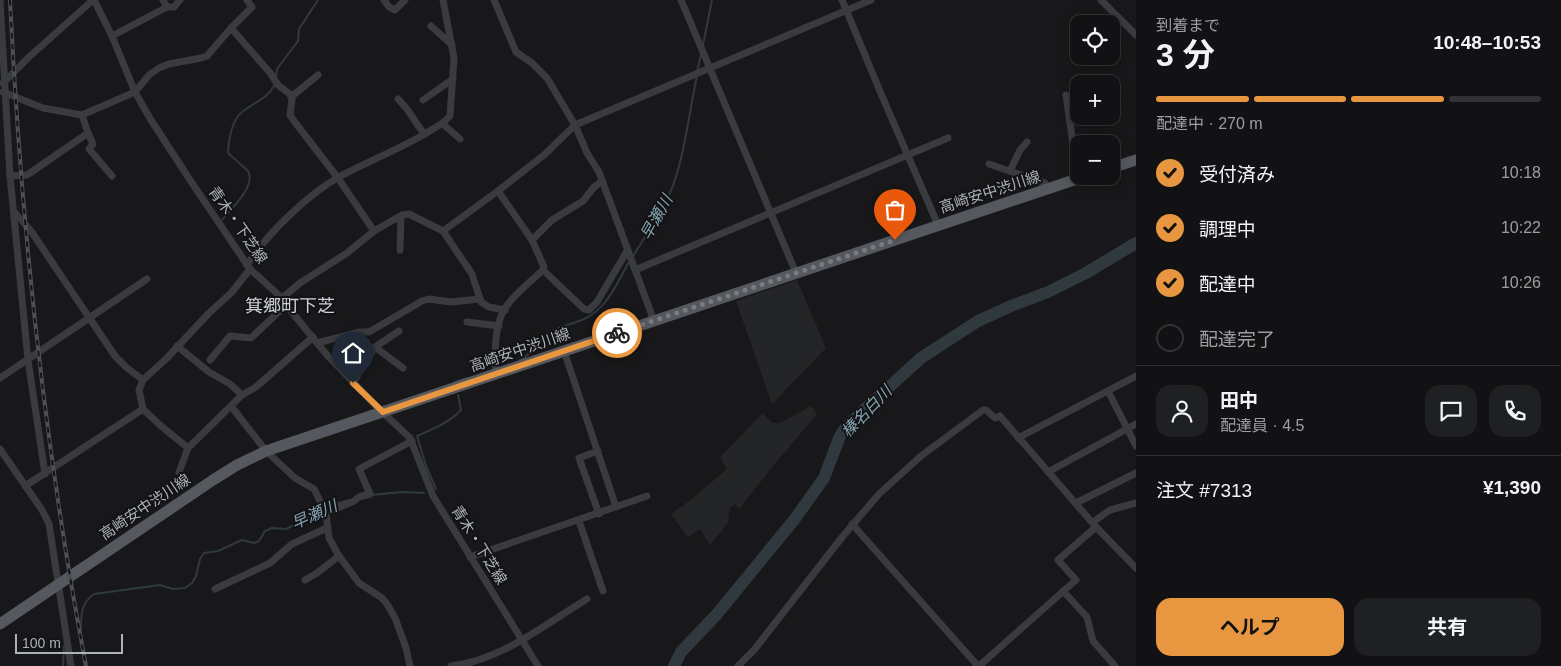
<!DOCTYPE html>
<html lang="ja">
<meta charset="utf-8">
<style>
body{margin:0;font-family:Helvetica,"Noto Sans JP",sans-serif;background:#1f2022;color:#f1f3f6;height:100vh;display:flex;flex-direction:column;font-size:19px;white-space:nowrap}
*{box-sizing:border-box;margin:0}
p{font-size:16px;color:#9c9ea0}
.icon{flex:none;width:28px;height:28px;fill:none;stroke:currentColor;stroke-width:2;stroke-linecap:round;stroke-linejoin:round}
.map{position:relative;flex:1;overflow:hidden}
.details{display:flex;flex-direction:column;background:#121214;width:425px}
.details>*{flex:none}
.buttons{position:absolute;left:1070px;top:15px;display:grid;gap:10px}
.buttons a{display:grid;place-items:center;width:50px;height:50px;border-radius:10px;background:#121214;box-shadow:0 2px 12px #0003,0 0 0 1px #313234;font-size:25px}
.scale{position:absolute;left:15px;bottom:12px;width:108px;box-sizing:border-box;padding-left:5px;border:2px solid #abb2b9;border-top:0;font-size:14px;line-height:18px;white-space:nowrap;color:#abb2b9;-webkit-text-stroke:4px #131315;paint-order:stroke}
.pin{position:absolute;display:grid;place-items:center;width:42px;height:42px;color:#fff;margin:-51px -21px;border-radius:50% 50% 50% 0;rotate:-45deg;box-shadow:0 0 5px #0007}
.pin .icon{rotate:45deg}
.courier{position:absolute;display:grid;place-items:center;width:50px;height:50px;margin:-25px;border:4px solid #e99641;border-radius:50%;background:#fff;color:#222;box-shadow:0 1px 6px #0007}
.head em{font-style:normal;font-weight:700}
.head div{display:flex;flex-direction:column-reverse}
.head{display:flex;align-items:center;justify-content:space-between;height:85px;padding:0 20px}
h1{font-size:32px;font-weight:700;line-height:38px}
.bar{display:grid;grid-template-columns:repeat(4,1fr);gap:8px 5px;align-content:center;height:60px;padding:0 20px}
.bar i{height:6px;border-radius:4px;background:#313234}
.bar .active{background:#e99641}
.bar p{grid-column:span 4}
.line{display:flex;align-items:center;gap:12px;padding:0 20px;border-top:1px solid #313234}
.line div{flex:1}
.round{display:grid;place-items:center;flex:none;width:52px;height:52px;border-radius:15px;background:#1f2022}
ol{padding:0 20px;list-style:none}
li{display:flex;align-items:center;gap:15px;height:55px}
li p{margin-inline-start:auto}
li .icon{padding:5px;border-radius:50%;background:#e99641;color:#111;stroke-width:4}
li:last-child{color:#9c9ea0}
li i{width:28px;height:28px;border:2px solid #313234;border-radius:50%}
.button{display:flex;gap:10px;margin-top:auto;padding:10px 20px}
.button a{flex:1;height:58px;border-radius:15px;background:#e99641;color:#111;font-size:20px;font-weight:700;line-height:58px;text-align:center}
.button a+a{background:#1f2022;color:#f1f3f6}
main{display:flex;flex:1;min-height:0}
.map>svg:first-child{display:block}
</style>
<main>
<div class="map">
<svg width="1136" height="666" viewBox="0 0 1136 666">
<rect width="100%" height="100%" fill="#18181a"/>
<g fill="#242527">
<path d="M797 280 826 348 772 404 736 301Z"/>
<path d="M811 406 817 414 773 466 739 509 735 504 730 507 728 523 710 545 700 529 688 537 671 514 692 499 727 469 720 457 763 413 772 423H780Z"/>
</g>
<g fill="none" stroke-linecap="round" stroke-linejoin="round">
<g stroke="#2f393e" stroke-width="2">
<path d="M703 45 712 0"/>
<path d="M697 72 701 54"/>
<path d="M276 77 277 69 298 41 299 29 318 0"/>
<path d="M222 220C231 209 256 187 248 171L228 153C228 141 232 120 242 112 254 102 268 99 275 84"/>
<path d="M633 256C646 235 660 215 670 193 684 161 689 112 697 76"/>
<path d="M520 360C532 355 535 343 544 336 555 327 571 325 584 319 607 309 617 283 629 262"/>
<path d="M453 384 455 382 467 378"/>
<path d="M436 489 426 466 417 436C433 429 449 423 461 410L458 395"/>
<path d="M371 495 403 492 424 493"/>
<path d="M81 629C81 613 81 604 94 594L160 585 173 589 185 588 192 583 196 576 200 559 204 553 218 551 242 540 254 543 259 541 265 531 272 528 286 529 306 519 322 508 349 500"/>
<path d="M63 666 64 646"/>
</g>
<path stroke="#2f393e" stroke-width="12" d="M674 666 681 652 717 614 794 520 824 478 840 436 846 427 866 408 921 358 978 321 1011 306 1048 292 1086 273 1136 243"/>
<g stroke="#393b3f" stroke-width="7">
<path d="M0 0 10 176 28 360 45 474"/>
<path d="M94 0 112 36 135 92 151 120 190 180 250 269 282 298 286 305 327 355 377 407 410 438 433 496 538 666"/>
<path d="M163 0 167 7"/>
<path d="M384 0 389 7 395 10 405 0"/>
<path d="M494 0 516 52 532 63 547 78 575 125 587 153 599 172 654 321"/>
<path d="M681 0 796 273"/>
<path d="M842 0 882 96 938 225"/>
<path d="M1101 0 1136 35"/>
<path d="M431 26 452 45"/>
<path d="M231 28 271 74 278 85 291 95 292 99 290 115 294 121 338 178 374 231"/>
<path d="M112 36 167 7H174L180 0"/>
<path d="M3 83 29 57 93 0"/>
<path d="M3 92 43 108 82 115 135 92 149 75 159 68 169 64 201 58 207 56 231 28 252 7 247 0"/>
<path d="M1066 95 1078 179"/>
<path d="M291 97 318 75"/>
<path d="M398 99 407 109 424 134"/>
<path d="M423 100 453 79"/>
<path d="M443 124 460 139"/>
<path d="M88 133 93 144 89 149 112 176"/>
<path d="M989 164 1045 183 1048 189"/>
<path d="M1010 171 1020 150 1027 142"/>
<path d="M10 176 27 175 88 133 82 115"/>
<path d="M15 213 31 231 115 356 126 367 143 380"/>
<path d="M443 231 498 191 544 155 575 125 871 0"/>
<path d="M532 240 552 220 583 201 594 187 602 181"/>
<path d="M400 250 401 216"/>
<path d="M247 265C267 234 307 195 339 177 367 162 397 150 425 134 434 128 443 124 450 116L454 58 443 0"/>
<path d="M543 270 584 309 589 310 597 302 627 251"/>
<path d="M635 270 948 138"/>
<path d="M282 298 300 283 347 253 374 231 402 215 409 214 443 231 472 274 481 302 489 307 505 310"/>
<path d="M467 322 499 326"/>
<path d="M317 343 360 332H369L422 301 429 299 451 302 480 299"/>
<path d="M177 346 209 372 230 384 242 395"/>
<path d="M375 347 399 331"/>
<path d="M564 351 616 507"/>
<path d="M210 360 230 336 251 338 286 305"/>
<path d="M496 375C495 356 494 334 501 316 506 301 531 281 543 270L544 267 532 240 498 191"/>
<path d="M0 378 147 279"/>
<path d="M353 383 375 347 403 368"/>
<path d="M1108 391 1136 446"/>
<path d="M231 406 266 451 295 478 314 489 326 513 329 538 339 556 359 583 382 598 387 604 395 618 406 648 410 666"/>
<path d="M143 409 161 426 188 448"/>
<path d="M1018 438 1136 376"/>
<path d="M0 449 42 510 49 524 71 666"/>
<path d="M598 451 579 458 599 514"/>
<path d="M179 472 188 448 242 395 256 387 313 337"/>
<path d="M1048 472 1136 424"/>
<path d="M25 486 143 409 139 390 143 380 167 358 208 314 232 292 250 269"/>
<path d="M1076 503 1136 473"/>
<path d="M326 513 354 501 359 497 370 494 359 469 412 441"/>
<path d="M579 521 603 591"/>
<path d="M1093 522 1110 510 1136 503"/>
<path d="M852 524 978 666"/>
<path d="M470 557 647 496"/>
<path d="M305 580 317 573 339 556"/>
<path d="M215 589 270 563 292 544 327 528"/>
<path d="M1063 591 1087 617 1093 641 1115 666"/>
<path d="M451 666C502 660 544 625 587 599"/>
<path d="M738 666 754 650 843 536 879 494 921 456 983 410H986L995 418 1000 416 1096 527 1136 568"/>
<path d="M979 666 1076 580 1058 560 1096 527"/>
</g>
<g stroke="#55585e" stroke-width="11">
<path d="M1111 168 1136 160"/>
<path d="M0 624 213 480 237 465 266 451 1086 176"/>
</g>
<g stroke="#4c4f54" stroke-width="4">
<path id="rail" d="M10 0C21 224 44 446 86 666"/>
</g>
<use href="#rail" stroke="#131315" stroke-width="2" stroke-dasharray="5.5" stroke-linecap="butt"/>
</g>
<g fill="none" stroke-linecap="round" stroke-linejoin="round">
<path stroke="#787c81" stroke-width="5" stroke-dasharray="0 9" d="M617 333 895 240"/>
<path stroke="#e99641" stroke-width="6" d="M353 383 383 412 617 333"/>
</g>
<g text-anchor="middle" stroke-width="4" stroke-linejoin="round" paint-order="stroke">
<g font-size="15" fill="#abb2b9" stroke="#131315">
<text transform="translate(990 192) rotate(-18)" y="5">高崎安中渋川線</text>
<text transform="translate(238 225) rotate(55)" y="5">青木・下芝線</text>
<text transform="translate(520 350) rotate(-19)" y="5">高崎安中渋川線</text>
<text transform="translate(145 507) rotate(-34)" y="5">高崎安中渋川線</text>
<text transform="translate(479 545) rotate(58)" y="5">青木・下芝線</text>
</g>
<g font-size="16" font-style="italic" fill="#84a4b2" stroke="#131315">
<text transform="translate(656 217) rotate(-61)" y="6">早瀬川</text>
<text transform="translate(866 411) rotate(-46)" y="6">榛名白川</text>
<text transform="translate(314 514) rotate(-24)" y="6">早瀬川</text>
</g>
<g font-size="18" fill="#ccd0d5" stroke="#131315">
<text x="290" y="312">箕郷町下芝</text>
</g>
</g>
</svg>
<div class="buttons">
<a><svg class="icon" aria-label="locate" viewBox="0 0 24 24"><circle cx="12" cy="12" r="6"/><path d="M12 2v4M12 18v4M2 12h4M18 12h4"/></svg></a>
<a>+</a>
<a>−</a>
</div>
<div class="scale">100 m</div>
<div class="pin" style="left:895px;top:240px;background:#ea580c"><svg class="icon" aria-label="bag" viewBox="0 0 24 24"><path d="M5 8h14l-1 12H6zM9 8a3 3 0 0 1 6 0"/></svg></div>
<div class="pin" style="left:353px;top:383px;background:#1f2937"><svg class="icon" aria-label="home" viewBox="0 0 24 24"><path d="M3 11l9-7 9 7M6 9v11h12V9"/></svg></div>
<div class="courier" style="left:617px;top:333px"><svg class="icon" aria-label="bike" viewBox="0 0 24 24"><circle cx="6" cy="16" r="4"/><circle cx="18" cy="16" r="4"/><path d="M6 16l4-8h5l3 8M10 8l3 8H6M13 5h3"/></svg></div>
</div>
<section class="details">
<div class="head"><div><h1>3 分</h1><p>到着まで</p></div><em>10:48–10:53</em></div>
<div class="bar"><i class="active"></i><i class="active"></i><i class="active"></i><i></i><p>配達中 · 270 m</p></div>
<ol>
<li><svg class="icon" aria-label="check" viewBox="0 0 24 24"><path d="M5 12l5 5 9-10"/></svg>受付済み<p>10:18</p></li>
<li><svg class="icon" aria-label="check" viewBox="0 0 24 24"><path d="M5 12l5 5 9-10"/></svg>調理中<p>10:22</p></li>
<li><svg class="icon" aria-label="check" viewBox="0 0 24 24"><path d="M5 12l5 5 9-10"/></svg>配達中<p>10:26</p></li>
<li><i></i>配達完了</li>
</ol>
<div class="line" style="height:90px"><a class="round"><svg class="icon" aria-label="person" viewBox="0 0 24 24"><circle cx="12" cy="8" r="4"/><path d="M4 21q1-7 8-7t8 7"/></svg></a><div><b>田中</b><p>配達員 · 4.5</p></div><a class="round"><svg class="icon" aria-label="chat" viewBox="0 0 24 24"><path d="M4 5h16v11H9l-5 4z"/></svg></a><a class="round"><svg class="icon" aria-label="phone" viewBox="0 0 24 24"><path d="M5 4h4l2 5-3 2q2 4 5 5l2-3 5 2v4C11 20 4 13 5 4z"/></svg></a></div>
<div class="line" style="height:65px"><div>注文 #7313</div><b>¥1,390</b></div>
<div class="button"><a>ヘルプ</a><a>共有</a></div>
</section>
</main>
